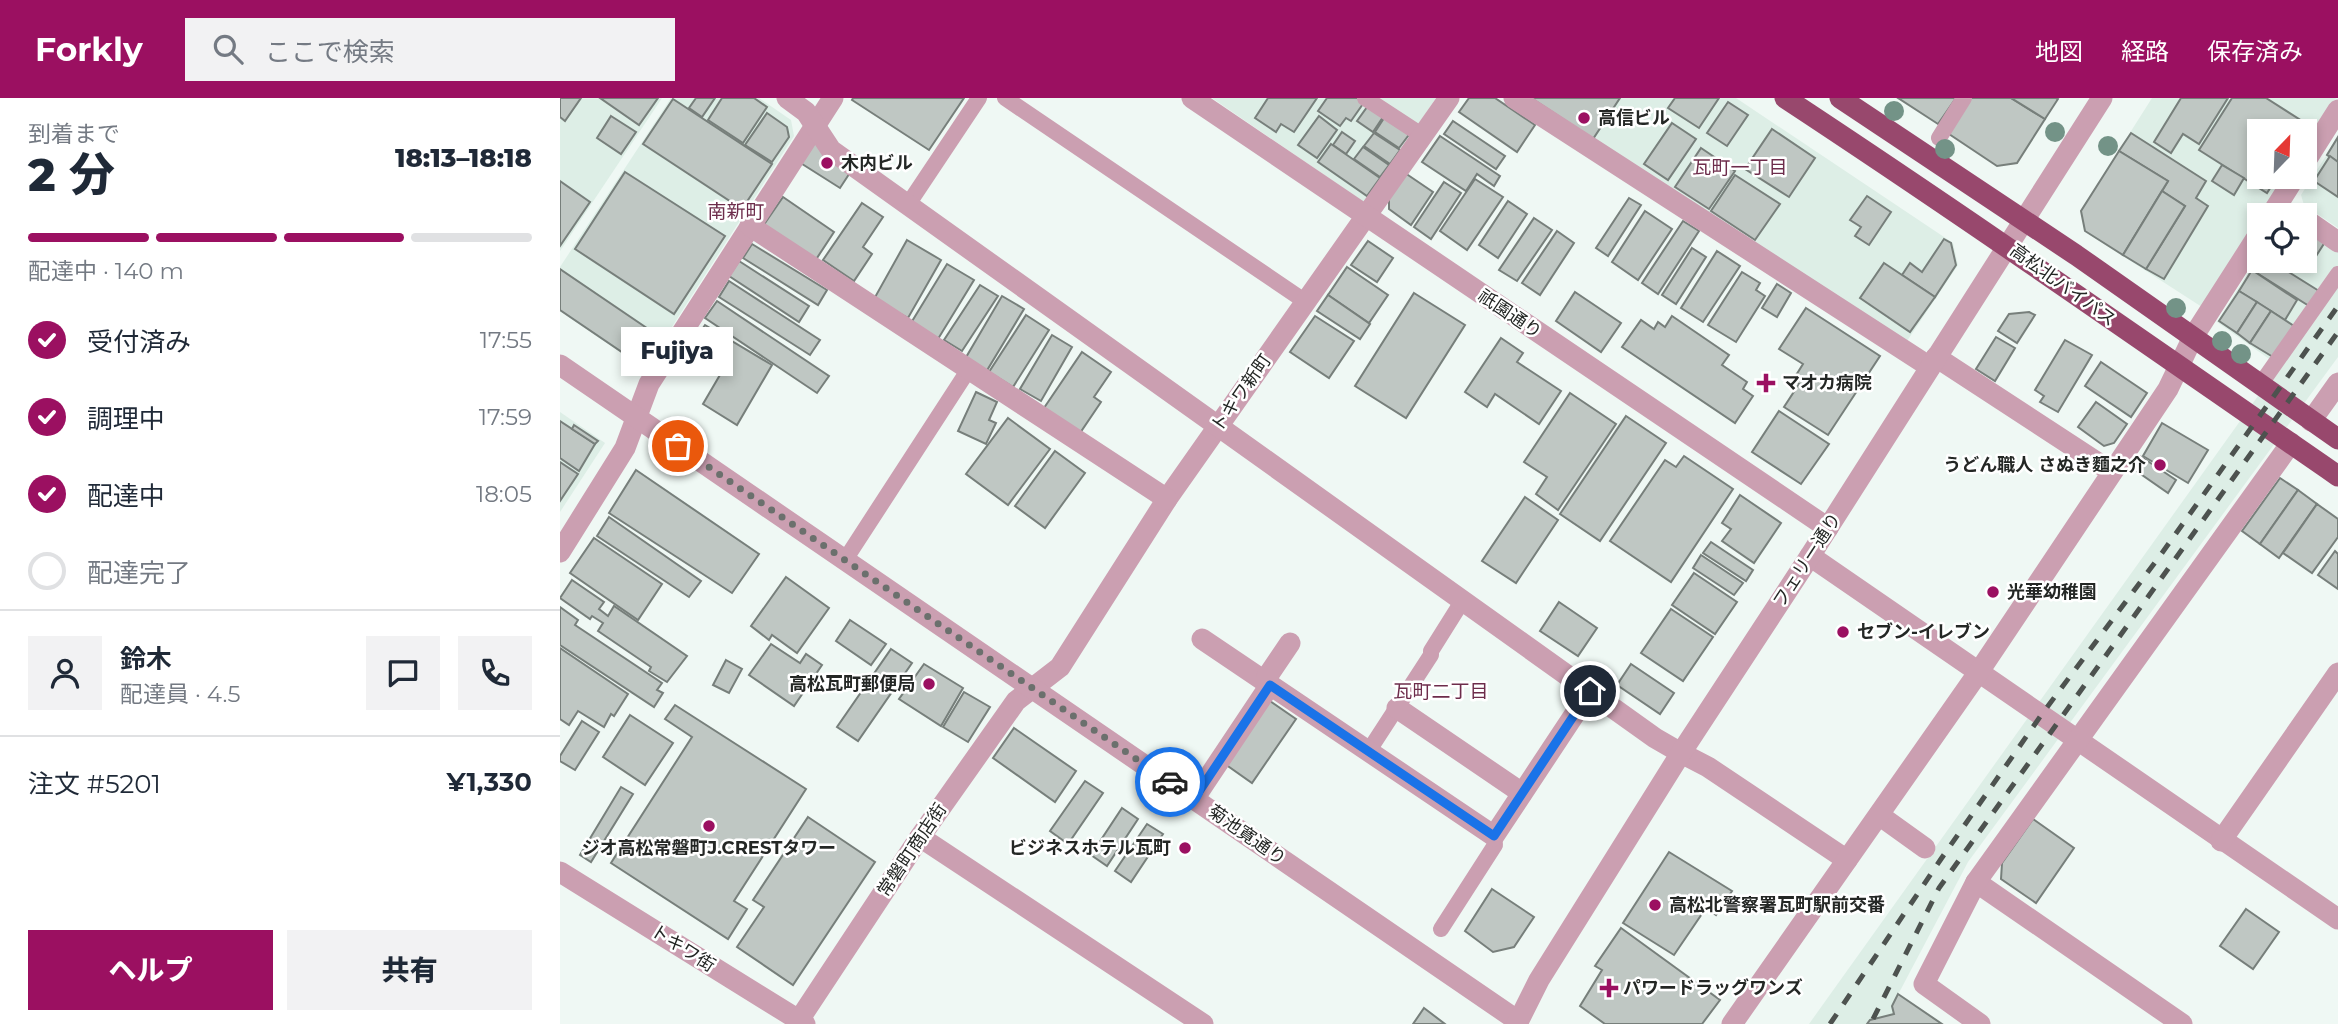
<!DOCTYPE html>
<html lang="ja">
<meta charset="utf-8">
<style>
body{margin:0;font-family:Montserrat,"Noto Sans JP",sans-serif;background:#f2f2f3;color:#1f2937;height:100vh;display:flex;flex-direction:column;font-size:26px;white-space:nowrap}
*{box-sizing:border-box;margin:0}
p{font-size:23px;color:#747a83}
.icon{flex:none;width:38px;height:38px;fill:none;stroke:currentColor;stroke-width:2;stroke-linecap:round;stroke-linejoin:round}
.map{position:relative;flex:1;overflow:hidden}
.side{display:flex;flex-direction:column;background:#fff;width:560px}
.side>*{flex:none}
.needle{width:46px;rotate:23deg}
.fabs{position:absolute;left:1687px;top:21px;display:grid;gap:14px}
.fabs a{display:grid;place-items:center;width:70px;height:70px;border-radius:0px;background:#fff;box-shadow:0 4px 10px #0003;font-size:35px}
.pin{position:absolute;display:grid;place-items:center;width:60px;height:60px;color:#fff;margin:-30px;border:4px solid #fff;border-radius:50%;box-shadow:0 2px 7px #0007}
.courier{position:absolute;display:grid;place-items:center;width:70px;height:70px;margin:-35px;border:5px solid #1a73e8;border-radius:50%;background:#fff;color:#222;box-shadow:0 2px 9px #0007}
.bubble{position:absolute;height:49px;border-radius:0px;background:#fff;box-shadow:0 4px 10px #0003;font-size:23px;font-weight:800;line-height:49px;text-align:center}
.headline em{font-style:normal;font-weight:800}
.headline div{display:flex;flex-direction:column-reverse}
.headline{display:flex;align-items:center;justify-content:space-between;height:119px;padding:0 28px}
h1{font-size:46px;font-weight:800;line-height:52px}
.bar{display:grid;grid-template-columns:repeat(4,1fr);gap:10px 7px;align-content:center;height:84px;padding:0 28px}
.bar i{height:9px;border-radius:5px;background:#e0e1e3}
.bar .selected{background:#9b1061}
.bar p{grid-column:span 4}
.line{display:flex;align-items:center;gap:18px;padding:0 28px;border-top:2px solid #e0e1e3}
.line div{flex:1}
.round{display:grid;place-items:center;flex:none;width:74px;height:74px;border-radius:0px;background:#f2f2f3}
ol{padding:0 28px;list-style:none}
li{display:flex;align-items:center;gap:21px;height:77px}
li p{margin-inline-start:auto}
li .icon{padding:7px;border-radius:50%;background:#9b1061;color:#fff;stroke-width:4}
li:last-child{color:#747a83}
li i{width:38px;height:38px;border:4px solid #e0e1e3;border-radius:50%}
.primary-button{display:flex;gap:14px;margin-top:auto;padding:14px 28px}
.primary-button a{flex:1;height:80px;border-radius:0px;background:#9b1061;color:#fff;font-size:28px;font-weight:800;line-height:80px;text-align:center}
.primary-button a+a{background:#f2f2f3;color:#1f2937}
header{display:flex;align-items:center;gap:42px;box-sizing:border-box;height:98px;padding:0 35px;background:#9b1061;color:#fff}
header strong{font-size:33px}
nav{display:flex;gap:38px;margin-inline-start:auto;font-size:24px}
.search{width:490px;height:63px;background:#f2f2f3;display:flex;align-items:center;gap:18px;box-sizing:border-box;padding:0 24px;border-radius:0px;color:#747a83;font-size:26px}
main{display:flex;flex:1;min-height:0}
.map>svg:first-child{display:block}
</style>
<header>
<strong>Forkly</strong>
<div class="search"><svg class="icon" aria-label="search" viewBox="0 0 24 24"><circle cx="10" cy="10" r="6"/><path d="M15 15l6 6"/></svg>ここで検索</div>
<nav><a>地図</a><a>経路</a><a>保存済み</a></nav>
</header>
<main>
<section class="side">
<div class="headline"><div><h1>2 分</h1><p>到着まで</p></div><em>18:13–18:18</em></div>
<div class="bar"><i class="selected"></i><i class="selected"></i><i class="selected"></i><i></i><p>配達中 · 140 m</p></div>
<ol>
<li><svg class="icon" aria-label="check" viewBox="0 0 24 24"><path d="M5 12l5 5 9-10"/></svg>受付済み<p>17:55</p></li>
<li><svg class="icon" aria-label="check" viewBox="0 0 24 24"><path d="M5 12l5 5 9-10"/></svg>調理中<p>17:59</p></li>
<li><svg class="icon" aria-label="check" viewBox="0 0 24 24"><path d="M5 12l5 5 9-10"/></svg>配達中<p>18:05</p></li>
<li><i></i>配達完了</li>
</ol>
<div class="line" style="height:126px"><a class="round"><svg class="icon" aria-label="person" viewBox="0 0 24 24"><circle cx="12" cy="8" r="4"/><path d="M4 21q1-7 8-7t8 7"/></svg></a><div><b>鈴木</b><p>配達員 · 4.5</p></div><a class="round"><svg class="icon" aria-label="chat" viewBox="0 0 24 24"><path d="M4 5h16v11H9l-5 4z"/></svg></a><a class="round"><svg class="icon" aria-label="phone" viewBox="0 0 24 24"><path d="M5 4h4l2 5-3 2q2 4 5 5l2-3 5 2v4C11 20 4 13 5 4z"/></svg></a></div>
<div class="line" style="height:91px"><div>注文 #5201</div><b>¥1,330</b></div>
<div class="primary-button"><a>ヘルプ</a><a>共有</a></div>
</section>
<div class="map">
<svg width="1778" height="926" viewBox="0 0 1778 926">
<rect width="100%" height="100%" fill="#eff8f4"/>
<g fill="#ddeee6">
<path d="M0 0H102L0 153Z"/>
<path d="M111 0H199L231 22 234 38 85 271 0 213V169Z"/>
<path d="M652 0H876L805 105Z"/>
<path d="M965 0H1176L1393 145 1398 167 1345 246Z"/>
<path d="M1592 0H1776L1745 48V33H1699V79H1725L1642 209 1524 133 1521 112Z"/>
<path d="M1778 39V130L1744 107 1741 97Z"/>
<path d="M1745 131 1778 152V169L1712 263 1657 224 1699 157V163H1745Z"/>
<path d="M1778 186V259L1408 764 1332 908 1334 916 1310 922 1307 926H1249Z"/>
<path d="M0 314 45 345 0 414Z"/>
</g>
<g fill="#bfc7c3" stroke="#777f7b" stroke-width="2">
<path d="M0 0H21L5 23 0 19Z"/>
<path d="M40 0H98L79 27Z"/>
<path d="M136 0H155L142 19 129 10Z"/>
<path d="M162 0H194L207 9 183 45 148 22Z"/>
<path d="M293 0H404L369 52 292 2Z"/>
<path d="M708 0H757L734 34 721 26 716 34 695 20Z"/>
<path d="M767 0H801L805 3 791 23 786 20 780 28 758 13Z"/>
<path d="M909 0H935L975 27 957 54 899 14Z"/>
<path d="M971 0H1060L1033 41Z"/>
<path d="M1115 0H1159L1139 30 1108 10Z"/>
<path d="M1338 0H1396L1378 26Z"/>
<path d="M1408 0H1451L1485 21 1457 65 1437 68 1386 34Z"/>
<path d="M1451 0H1496L1498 1 1485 21Z"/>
<path d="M1621 0H1668L1639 46 1623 36 1611 55 1594 44Z"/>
<path d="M1672 0H1706L1750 28 1745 36V33H1699V79H1717L1707 95 1639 52Z"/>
<path d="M113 1 212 66 182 111 83 46Z"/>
<path d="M1168 4 1188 17 1167 48 1147 35Z"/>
<path d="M810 5 825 16 813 34 797 23Z"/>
<path d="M207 15 227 29 229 39 212 64 185 47Z"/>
<path d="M826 17 851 34 839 50 815 34Z"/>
<path d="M51 18 76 34 61 56 37 40Z"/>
<path d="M759 18 777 32 757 60 738 47Z"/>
<path d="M893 23 945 58 936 71 884 36Z"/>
<path d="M1112 25 1136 41 1108 82 1084 66Z"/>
<path d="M1212 31 1255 60 1229 99 1185 71Z"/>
<path d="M782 34 795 43 786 56 773 47Z"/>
<path d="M814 35 840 52 830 66 804 48Z"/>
<path d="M1571 35 1646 83 1636 100 1648 108 1604 181 1586 171 1625 108 1602 93 1608 83 1559 53Z"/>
<path d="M880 38 940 78 934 88 917 76 906 93 862 64Z"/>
<path d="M1778 39V64L1767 57Z"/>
<path d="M253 41 295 67 280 90 239 64Z"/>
<path d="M771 46 820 80 807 98 758 64Z"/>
<path d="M803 49 829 67 820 79 794 61Z"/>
<path d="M1141 50 1175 73 1149 111 1115 89Z"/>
<path d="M1559 53 1608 83 1563 157 1525 133 1521 113Z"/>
<path d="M1770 58 1778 64V99L1754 83Z"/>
<path d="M1662 67 1684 80 1674 97 1652 83Z"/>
<path d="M65 74 165 138 114 216 15 151Z"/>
<path d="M845 75 873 94 851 127 829 111V99Z"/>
<path d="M1175 77 1220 106 1195 142 1151 113Z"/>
<path d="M915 81 943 99 907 152 880 133Z"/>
<path d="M0 83 30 104 0 148Z"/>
<path d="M884 84 901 95 871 141 854 129Z"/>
<path d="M1602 93 1625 108 1586 171 1563 157Z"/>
<path d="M1307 98 1331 114 1309 147 1295 138 1301 129 1290 122Z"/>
<path d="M223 99 274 134 255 163 203 128Z"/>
<path d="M1069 100 1081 107 1048 158 1036 150Z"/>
<path d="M948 103 967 116 938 160 919 147Z"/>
<path d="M302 105 323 119 303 149 312 156 294 183 263 162Z"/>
<path d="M1085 113 1112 131 1078 182 1052 164Z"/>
<path d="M974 120 992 132 957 183 939 172Z"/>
<path d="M1123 123 1139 133 1098 196 1082 185Z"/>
<path d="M1745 131 1765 144 1751 166 1745 162Z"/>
<path d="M997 133 1014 145 980 197 962 185Z"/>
<path d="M1384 141 1391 145 1396 167 1375 199 1342 177 1350 165 1362 174Z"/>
<path d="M347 142 381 162 348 220 314 201Z"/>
<path d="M808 143 833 160 817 184 791 167Z"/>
<path d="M192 146 267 192 258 207 183 160Z"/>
<path d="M1132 150 1146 159 1116 206 1102 197Z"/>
<path d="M1157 153 1180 168 1143 224 1121 210Z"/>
<path d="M1699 160V163H1711L1759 193 1749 208 1692 172Z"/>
<path d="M179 163 249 208 239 224 169 178Z"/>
<path d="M1324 165 1375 199 1350 234 1300 200Z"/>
<path d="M387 166 414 182 378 241 351 225Z"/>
<path d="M787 169 828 197 809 225 768 197Z"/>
<path d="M0 171 100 239 81 267 0 212Z"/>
<path d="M1692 172 1737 202 1725 222 1679 193Z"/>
<path d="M1182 174 1200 185 1196 192 1205 198 1176 244 1148 227Z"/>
<path d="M169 183 260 242 250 257 159 199Z"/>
<path d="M1217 186 1231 195 1217 219 1202 210Z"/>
<path d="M420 187 438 198 402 253 384 242Z"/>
<path d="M1679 193 1697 204 1677 235 1659 223Z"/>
<path d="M1015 194 1061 225 1041 254 996 223Z"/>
<path d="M854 195 905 227 846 320 795 288Z"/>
<path d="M768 197 810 226 800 241 757 213Z"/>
<path d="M442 198 464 211 426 274 405 261Z"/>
<path d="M157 203 269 278 257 295 145 220Z"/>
<path d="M1697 204 1711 213 1690 245 1677 235Z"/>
<path d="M1246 210 1320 258 1268 337 1224 309 1239 286 1233 282 1243 266 1219 251Z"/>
<path d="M1711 213 1734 228 1713 259 1690 245Z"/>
<path d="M1469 214 1475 217 1457 245 1438 233 1449 216Z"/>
<path d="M466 217 489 232 453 289 429 274Z"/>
<path d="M755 218 794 243 769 280 730 254Z"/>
<path d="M1112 218 1169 257 1162 267 1187 284 1183 291 1193 298 1175 325 1062 249 1081 222 1094 231 1098 224 1105 229Z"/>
<path d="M145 227 212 267 177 327 143 306 164 270 131 248Z"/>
<path d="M492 237 512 249 481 303 460 291Z"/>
<path d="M1436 239 1455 250 1435 283 1416 271Z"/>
<path d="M941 240 963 255 957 264 1001 293 979 326 935 296 927 309 905 294Z"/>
<path d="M1505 242 1532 257 1498 314 1480 304 1484 298 1475 292Z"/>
<path d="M522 254 551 274 534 299 541 304 520 335 484 310Z"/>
<path d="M1541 264 1587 295 1571 319 1525 288Z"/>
<path d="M416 294 437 304 429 322 436 325 426 346 398 333Z"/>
<path d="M1010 295 1056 326 998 412 976 396 987 379 964 364Z"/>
<path d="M1536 304 1567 326 1554 345 1544 348 1518 329Z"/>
<path d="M1219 313 1269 346 1241 386 1192 354Z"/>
<path d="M1066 318 1106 345 1040 443 1000 416Z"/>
<path d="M448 320 490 351 448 407 406 376Z"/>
<path d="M0 323 35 346 19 373 0 360Z"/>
<path d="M1602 325 1648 352 1628 385 1583 358Z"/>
<path d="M14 327 38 343 35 346 12 331Z"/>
<path d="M495 353 525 375 485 430 455 408Z"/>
<path d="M1124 358 1173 391 1111 484 1050 443 1105 362 1116 369Z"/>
<path d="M1580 358 1616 382 1608 395 1572 370Z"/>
<path d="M0 364 18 376 0 403Z"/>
<path d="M76 372 199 456 172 495 49 415Z"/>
<path d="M1720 380 1738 392 1700 446 1682 433Z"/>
<path d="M1738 392 1757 406 1719 460 1700 446Z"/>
<path d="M1180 397 1221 425 1194 465 1162 443 1171 431 1162 425Z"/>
<path d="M965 399 998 422 956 485 922 463Z"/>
<path d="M1757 406 1778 421V439L1752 475 1723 455Z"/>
<path d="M49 419 141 483 129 499 37 438Z"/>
<path d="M34 440 102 486 78 522 10 475Z"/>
<path d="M1151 444 1193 472 1186 483 1143 455Z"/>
<path d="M1775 453 1778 456V491L1758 477Z"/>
<path d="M1141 457 1183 485 1174 497 1133 470Z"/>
<path d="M1134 475 1177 504 1155 536 1112 507Z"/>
<path d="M226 479 269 510 237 555 212 537 209 542 191 528Z"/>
<path d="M12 482 44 504 39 511 48 518 54 508 127 558 107 584 89 573 91 569 38 533 43 525 32 518 30 521 0 500Z"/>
<path d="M999 504 1037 530 1018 558 980 533Z"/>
<path d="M0 509 18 522 15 527 102 585 97 592 103 595 94 609 0 547Z"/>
<path d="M1111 511 1153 539 1123 583 1081 555Z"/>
<path d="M290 522 326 546 311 567 276 543Z"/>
<path d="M211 546 240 565 246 556 262 567 234 608 189 577Z"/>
<path d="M0 550 68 596 54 618 51 616 44 629 18 613 9 627 0 621Z"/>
<path d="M331 551 352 565 298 643 277 629Z"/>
<path d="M166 562 182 571 169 595 153 587Z"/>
<path d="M364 566 403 590 381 628 339 601Z"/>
<path d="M1071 566 1114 595 1100 616 1057 587Z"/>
<path d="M404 594 430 609 408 644 383 629Z"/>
<path d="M710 603 736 621 692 685 665 666Z"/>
<path d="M115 607 246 691 174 803 187 811 168 841 51 765 132 639 105 621Z"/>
<path d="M70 617 113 645 85 687 43 659Z"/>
<path d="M22 623 39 634 15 672 0 663V658Z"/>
<path d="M454 630 516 673 495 704 433 660Z"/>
<path d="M525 683 543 695 508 746 490 733Z"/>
<path d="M61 689 73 696 31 764 20 757Z"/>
<path d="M562 710 578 721 547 768 531 757Z"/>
<path d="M248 719 315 764 233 887 177 849 204 809 193 802Z"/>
<path d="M1473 721 1514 750 1476 805 1441 781 1442 765Z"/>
<path d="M587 726 603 736 571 784 555 773Z"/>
<path d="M1109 754 1172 793 1156 817 1146 810 1114 857 1063 825Z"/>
<path d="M932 791 974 819 954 849 933 854 905 833Z"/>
<path d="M1686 811 1719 834 1693 871 1660 848Z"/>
<path d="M1061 830 1160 902 1142 926H1045L1020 908 1042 872 1035 868Z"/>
<path d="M1338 896 1382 926H1307L1310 922 1334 916 1332 908Z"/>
<path d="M864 910 885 926H853Z"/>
</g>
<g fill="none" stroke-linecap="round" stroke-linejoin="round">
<g stroke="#cb9fb1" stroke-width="16">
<path d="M445 0 746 204"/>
<path d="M805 0 863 38"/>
<path d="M1379 40 1404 0"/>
<path d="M349 105 419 0"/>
<path d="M1700 287 1778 176"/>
<path d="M285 462 409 271"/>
<path d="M808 654 871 557V553L903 502"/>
<path d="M881 831 935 747 934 738"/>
</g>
<g stroke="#cb9fb1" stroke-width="21">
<path d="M0 454 65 350 89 286 273 0"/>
<path d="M0 774 245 926"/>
<path d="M239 922 360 739 456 603 500 569 607 401 889 0"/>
</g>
<g stroke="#cb9fb1" stroke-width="21">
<path d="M632 0 1268 430"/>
<path d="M954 0 1370 269"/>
<path d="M1745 64 1778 12"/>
<path d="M1711 117 1735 79"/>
<path d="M1745 121 1778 144"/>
<path d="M190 128 607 401"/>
<path d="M1376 259 1552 374"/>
<path d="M1751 323 1778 285"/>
<path d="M1250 458 1778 821"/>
<path d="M642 541 934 738 1030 593"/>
<path d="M837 610 962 695"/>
<path d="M1121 655 1148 669 1287 762"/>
<path d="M634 701 710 587 707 579 730 545"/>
<path d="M1319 717 1365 750"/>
<path d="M360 739 643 926"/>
<path d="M1661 743 1778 575"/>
<path d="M1416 784 1622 926"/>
<path d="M1172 926 1418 575 1608 291 1633 239 1699 136"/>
<path d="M1420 926 1364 886 1416 784 1731 345"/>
</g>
<g stroke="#cb9fb1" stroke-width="21">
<path d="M227 0 246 14 271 52 1095 640 1121 655"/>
<path d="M0 267 958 923"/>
<path d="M957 926 979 882 1121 655 1250 458 1542 0"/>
</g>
<g stroke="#98486d" stroke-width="21">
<path d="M1225 0C1412 123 1594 251 1778 378"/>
<path d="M1280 0 1516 157 1778 341"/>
</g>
<g stroke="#4d524f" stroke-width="5" stroke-dasharray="12 12" stroke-linecap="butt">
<path d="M1313 921 1379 790 1778 234"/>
<path d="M1270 926 1381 761 1482 616 1602 455 1778 208"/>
</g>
</g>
<g fill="#739387">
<circle cx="1334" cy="13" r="10"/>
<circle cx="1495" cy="34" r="10"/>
<circle cx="1548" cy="48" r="10"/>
<circle cx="1385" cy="51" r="10"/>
<circle cx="1616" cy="210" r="10"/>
<circle cx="1662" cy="243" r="10"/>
<circle cx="1681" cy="256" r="10"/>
</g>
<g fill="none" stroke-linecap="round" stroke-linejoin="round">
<path stroke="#6b706d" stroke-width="7" stroke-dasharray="0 12.6" d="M118 348 610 684"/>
<path stroke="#1a73e8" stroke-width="9" d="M610 684 634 701 710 587 934 738 1030 593"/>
</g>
<g fill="#9b1061" stroke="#fff" stroke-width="2.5">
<circle cx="1024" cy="20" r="7"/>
<circle cx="267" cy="65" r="7"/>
<path d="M1202.5 274.5h7v7h7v7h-7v7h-7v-7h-7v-7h7z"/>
<circle cx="1600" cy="367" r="7"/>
<circle cx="1433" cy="494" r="7"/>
<circle cx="1283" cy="534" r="7"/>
<circle cx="369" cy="586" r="7"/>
<circle cx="149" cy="728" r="7"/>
<circle cx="625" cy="750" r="7"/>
<circle cx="1095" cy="807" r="7"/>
<path d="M1045.5 879.5h7v7h7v7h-7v7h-7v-7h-7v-7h7z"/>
</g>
<g text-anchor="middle" stroke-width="5" stroke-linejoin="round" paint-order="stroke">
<g font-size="18" font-weight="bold" fill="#242725" stroke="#fff" text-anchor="start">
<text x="1038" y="26">高信ビル</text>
<text x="281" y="71">木内ビル</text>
<text x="1222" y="291">マオカ病院</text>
<text x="1586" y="373" text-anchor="end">うどん職人 さぬき麵之介</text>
<text x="1447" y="500">光華幼稚園</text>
<text x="1297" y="540">セブン-イレブン</text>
<text x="355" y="592" text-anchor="end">高松瓦町郵便局</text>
<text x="149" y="756" text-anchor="middle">ジオ高松常磐町J.CRESTタワー</text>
<text x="611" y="756" text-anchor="end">ビジネスホテル瓦町</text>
<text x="1109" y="813">高松北警察署瓦町駅前交番</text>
<text x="1063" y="896">パワードラッグワンズ</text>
</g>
<g font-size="18" fill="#242725" stroke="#fff">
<text transform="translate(1503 187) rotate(36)" y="6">高松北バイパス</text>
<text transform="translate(950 216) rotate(34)" y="6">祇園通り</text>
<text transform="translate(681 295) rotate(-55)" y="6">トキワ新町</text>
<text transform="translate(1247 462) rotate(-57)" y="6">フェリー通り</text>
<text transform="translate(687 737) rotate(35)" y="6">菊池寛通り</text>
<text transform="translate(352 752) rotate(-56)" y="6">常磐町商店街</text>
<text transform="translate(123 850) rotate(32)" y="6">トキワ街</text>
</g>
<g font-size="19" fill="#6d2c4b" stroke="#fff">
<text x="1180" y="76">瓦町一丁目</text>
<text x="176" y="120">南新町</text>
<text x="881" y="600">瓦町二丁目</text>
</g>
</g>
</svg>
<div class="fabs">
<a><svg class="needle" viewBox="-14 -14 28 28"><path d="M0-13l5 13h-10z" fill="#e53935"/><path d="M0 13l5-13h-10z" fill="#747a83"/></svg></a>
<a><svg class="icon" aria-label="locate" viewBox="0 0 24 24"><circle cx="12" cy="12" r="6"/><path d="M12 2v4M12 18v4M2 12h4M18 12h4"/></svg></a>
</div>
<div class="pin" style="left:118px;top:348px;background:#ea580c"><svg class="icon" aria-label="bag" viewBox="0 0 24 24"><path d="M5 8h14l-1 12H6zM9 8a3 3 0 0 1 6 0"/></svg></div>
<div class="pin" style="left:1030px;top:593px;background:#1f2937"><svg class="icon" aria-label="home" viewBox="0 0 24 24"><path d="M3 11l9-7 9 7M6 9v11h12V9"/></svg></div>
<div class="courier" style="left:610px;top:684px"><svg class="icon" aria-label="car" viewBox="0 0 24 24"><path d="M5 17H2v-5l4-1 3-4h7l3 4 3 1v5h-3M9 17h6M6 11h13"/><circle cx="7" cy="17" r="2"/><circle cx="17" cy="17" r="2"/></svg></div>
<div class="bubble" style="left:61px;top:229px;width:112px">Fujiya</div>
</div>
</main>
